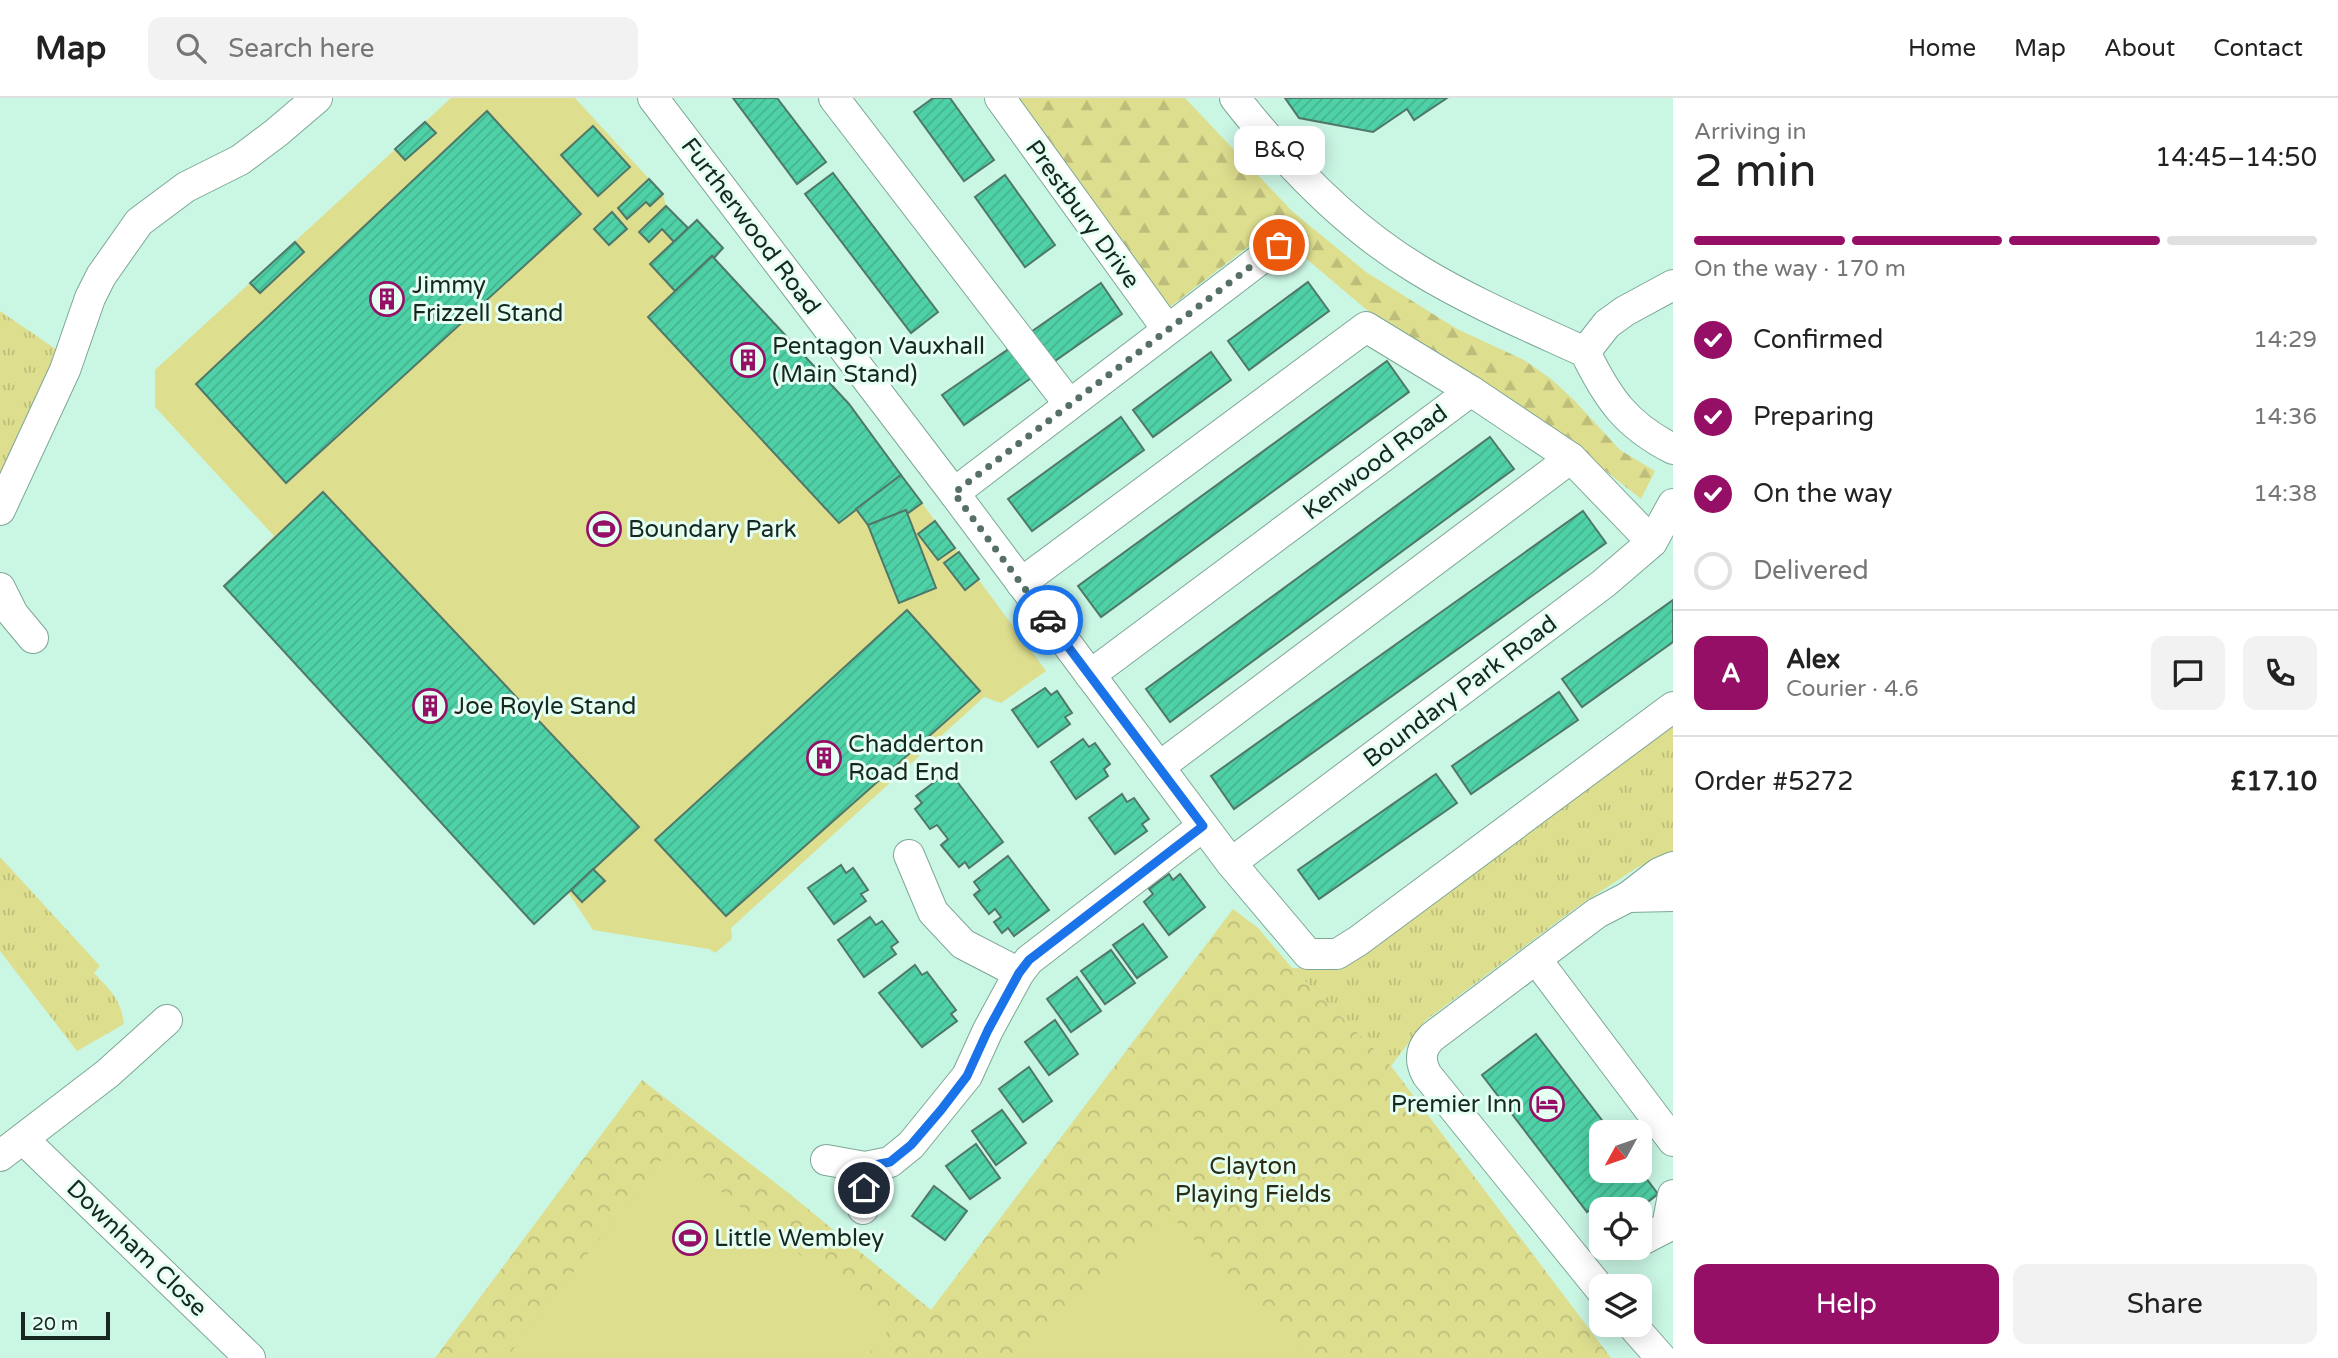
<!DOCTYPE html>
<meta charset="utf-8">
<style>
body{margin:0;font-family:"Varela Round",sans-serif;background:#f2f2f2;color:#222;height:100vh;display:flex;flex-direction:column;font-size:26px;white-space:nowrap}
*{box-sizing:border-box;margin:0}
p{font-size:23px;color:#767676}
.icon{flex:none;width:38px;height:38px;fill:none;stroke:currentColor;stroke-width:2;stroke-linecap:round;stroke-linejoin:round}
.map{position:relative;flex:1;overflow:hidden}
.side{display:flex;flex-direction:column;background:#fff;width:665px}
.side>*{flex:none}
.needle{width:46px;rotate:230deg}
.tools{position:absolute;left:1589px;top:1022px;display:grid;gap:14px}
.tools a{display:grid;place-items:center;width:63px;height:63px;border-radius:14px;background:#fff;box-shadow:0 4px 18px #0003;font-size:35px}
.scale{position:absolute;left:21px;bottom:18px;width:89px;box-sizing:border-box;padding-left:7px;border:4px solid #172821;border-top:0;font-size:19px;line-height:24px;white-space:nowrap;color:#172821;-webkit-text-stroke:5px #e5fff3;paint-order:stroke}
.pin{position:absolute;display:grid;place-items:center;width:60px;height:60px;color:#fff;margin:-30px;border:4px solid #fff;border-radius:50%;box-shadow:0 2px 7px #0007}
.courier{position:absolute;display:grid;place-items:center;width:70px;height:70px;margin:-35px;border:5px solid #1a73e8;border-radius:50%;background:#fff;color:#222;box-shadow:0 2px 9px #0007}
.bubble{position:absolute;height:49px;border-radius:14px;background:#fff;box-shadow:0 4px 18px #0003;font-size:23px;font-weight:600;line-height:49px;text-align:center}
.summary em{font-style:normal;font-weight:600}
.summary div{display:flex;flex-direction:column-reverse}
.summary{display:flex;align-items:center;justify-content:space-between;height:119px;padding:0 21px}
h1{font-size:46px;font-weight:600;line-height:52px}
.bar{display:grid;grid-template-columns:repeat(4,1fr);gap:10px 7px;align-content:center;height:84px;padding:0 21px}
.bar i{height:9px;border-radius:5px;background:#e0e0e0}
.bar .selected{background:#950f66}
.bar p{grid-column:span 4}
.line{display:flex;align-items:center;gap:18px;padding:0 21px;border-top:2px solid #e0e0e0}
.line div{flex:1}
.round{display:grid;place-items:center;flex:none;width:74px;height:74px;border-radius:14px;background:#f2f2f2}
ol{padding:0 21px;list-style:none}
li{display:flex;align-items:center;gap:21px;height:77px}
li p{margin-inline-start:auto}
li .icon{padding:7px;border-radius:50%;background:#950f66;color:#fff;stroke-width:4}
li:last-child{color:#767676}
li i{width:38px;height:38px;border:4px solid #e0e0e0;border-radius:50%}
.button{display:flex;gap:14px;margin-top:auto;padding:14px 21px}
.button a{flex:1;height:80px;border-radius:14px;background:#950f66;color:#fff;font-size:28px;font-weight:600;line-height:80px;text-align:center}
.button a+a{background:#f2f2f2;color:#222}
header{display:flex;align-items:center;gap:42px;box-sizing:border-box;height:98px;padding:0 35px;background:#fff;border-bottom:2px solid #e0e0e0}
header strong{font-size:33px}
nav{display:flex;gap:38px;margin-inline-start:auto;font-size:24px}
.search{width:490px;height:63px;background:#f2f2f2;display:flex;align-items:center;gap:18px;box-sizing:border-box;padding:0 24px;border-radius:14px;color:#767676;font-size:26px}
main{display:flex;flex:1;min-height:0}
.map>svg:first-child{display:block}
</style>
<header>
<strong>Map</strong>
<div class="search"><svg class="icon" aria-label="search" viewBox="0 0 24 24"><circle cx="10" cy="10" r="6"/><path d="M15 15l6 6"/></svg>Search here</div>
<nav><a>Home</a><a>Map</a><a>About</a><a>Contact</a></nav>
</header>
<main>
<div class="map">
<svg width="1673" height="1260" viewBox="0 0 1673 1260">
<defs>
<pattern id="grass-tufts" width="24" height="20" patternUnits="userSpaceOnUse" patternTransform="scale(1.75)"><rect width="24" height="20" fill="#dede8f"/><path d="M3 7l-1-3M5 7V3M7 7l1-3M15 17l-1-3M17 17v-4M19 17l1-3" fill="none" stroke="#bebe7b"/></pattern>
<pattern id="forest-firs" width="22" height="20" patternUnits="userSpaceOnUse" patternTransform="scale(1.75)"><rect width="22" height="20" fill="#dede8f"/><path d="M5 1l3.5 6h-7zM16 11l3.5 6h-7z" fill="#bebe7b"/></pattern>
<pattern id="park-crowns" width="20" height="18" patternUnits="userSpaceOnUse" patternTransform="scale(1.75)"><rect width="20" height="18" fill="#dede8f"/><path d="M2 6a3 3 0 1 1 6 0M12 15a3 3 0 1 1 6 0" fill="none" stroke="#bebe7b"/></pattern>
<pattern id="building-hatch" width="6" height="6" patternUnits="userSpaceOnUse" patternTransform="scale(1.75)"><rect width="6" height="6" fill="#4fd1a7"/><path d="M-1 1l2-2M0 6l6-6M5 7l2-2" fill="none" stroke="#44b38f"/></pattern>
</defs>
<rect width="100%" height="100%" fill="#caf6e4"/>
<g fill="url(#grass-tufts)">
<path d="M0 213 60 254 0 388Z"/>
<path d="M1673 618V756L1638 769 1577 809 1425 923 1391 968 1292 870 1339 872Z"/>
<path d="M0 759 100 868 94 875C110 892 121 901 124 926L77 953 0 853Z"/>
</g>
<path fill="url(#forest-firs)" d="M1011 0H1185L1292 113 1366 174 1457 231 1524 262 1551 281 1574 302 1620 352 1655 373 1641 401 1572 346 1452 264 1374 218 1271 131 1166 212Z"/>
<path fill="url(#park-crowns)" d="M1233 811 1258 830 1292 870 1391 968 1611 1260H435L642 982 791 1097 931 1212Z"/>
<g fill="#dede8f">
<path d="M451 0H575L663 96 666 108 687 130 697 122 723 150 714 160 849 306 1046 573 1001 605 984 599 731 830 732 841 715 855 709 851 593 832 568 794 534 826 224 488 274 438 155 309V272Z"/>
<path d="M669 1052 891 1229 866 1260H506Z"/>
<path d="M1168 1115 1312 1260H1023Z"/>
</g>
<g fill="url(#building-hatch)" stroke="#507868" stroke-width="2">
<path d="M733 0H777L826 64 797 86Z"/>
<path d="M933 0H950L994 62 964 83 914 14Z"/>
<path d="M1285 0H1447L1414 22 1407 11 1373 34 1299 20Z"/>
<path d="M487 13 581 116 286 385 196 286Z"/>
<path d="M425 24 436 35 405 62 395 51Z"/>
<path d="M593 28 630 69 598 98 561 57Z"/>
<path d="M833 75 938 214 911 235 805 96Z"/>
<path d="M1005 77 1055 147 1025 169 975 99Z"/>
<path d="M649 81 663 96 650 108 646 104 627 121 618 110Z"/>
<path d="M666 108 688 130 674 144 662 131 649 144 639 134Z"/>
<path d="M612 114 627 131 609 147 594 131Z"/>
<path d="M697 122 723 150 714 160 712 158 675 193 650 166Z"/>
<path d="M295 144 304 154 260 195 250 185Z"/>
<path d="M712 158 849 306 901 377 839 425 648 219Z"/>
<path d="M1308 184 1329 213 1249 272 1228 243Z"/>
<path d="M1101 185 1122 216 1052 265 1031 234Z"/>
<path d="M1013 248 1034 278 964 327 942 297Z"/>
<path d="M1211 254 1231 282 1153 339 1133 312Z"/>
<path d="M1387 263 1409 294 1101 519 1078 488Z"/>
<path d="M1121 319 1144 352 1032 433 1008 401Z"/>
<path d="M1490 339 1514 371 1170 624 1146 591Z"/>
<path d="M901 377 922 405 907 416 906 412 868 427 856 411Z"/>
<path d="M323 394 639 729 534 826 224 488Z"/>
<path d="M906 412 936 490 899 505 868 427Z"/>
<path d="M1583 413 1606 445 1234 711 1211 678Z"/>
<path d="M935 423 955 450 938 462 918 436Z"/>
<path d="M959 454 979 481 965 492 944 465Z"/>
<path d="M1673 502V544L1582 609 1562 581Z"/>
<path d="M907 512 980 593 726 818 655 742Z"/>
<path d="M1045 590 1051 597 1057 593 1072 615 1065 619 1070 626 1038 649 1012 612Z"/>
<path d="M1559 594 1578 622 1471 696 1452 668Z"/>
<path d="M1083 641 1089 649 1095 645 1110 666 1104 671 1108 678 1076 701 1051 664Z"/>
<path d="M949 673 1003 744 969 770 965 764 959 769 941 747 948 741 937 727 930 731 915 711 922 705 916 698Z"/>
<path d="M1436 676 1457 705 1319 801 1298 772Z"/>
<path d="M1122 696 1127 704 1134 700 1149 721 1142 726 1147 733 1115 756 1089 720Z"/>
<path d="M1008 758 1049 812 1014 838 1008 830 1002 835 994 824 1001 819 995 811 989 816 974 797 980 792 974 784Z"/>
<path d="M841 767 846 775 853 770 868 792 861 796 866 803 834 826 808 790Z"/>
<path d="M593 771 605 783 582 804 571 792Z"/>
<path d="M1169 776 1173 782 1180 776 1205 809 1169 837 1144 804 1153 796 1149 791Z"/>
<path d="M870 819 876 827 882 823 898 844 891 849 896 856 864 879 838 842Z"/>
<path d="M1143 826 1167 859 1137 880 1113 847Z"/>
<path d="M1111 852 1135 885 1105 906 1081 873Z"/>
<path d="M915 867 922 877 927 874 956 912 951 916 957 923 922 949 879 895Z"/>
<path d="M1077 879 1101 913 1071 934 1047 901Z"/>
<path d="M1055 922 1078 956 1049 977 1025 944Z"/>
<path d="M1536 936 1611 1034H1601V1073L1640 1072 1658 1096 1639 1111H1601V1115L1595 1108 1587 1114 1482 977Z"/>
<path d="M1029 969 1052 1003 1023 1024 999 991Z"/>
<path d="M1002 1012 1026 1045 996 1067 972 1033Z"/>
<path d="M976 1046 1000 1080 970 1101 946 1068Z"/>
<path d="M934 1088 967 1113 945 1142 912 1118Z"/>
</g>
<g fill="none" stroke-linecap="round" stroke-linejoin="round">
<g stroke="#7ea796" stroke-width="32">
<g id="minor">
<path d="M653 0 954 395 1231 765 1308 856H1337L1358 843 1673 609"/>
<path d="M834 0 1069 306"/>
<path d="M1000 0 1167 231"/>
<path d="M1235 0C1286 65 1346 128 1417 171 1471 204 1528 228 1585 254 1608 301 1626 327 1673 351"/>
<path d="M1585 254 1607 226 1625 213 1673 187"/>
<path d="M954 395 1279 147"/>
<path d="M0 412 65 272 90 200 101 178 139 124 186 89 240 62 276 35 317 0"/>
<path d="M1021 485 1366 229 1471 293"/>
<path d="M0 490 13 516 33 540"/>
<path d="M1090 577 1471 293 1571 360 1652 444"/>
<path d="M1159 669 1571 360"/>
<path d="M909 757 933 814 963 846 1019 875"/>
<path d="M1231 765 1603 486 1652 444 1673 406"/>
<path d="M1628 799 1673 798"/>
<path d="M1536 861 1673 1043"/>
<path d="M23 1041 250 1260"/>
<path d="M0 1058 107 976 167 922"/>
<path d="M826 1062 865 1069 890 1064 911 1047 967 978 988 932 1019 875 1029 862 1203 728"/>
<path d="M863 1111 865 1069"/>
<path d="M1640 1143 1667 1129 1673 1097"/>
<path d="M1601 1192 1427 977C1419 962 1420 951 1432 939L1597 815 1628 799 1659 775 1673 769"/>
<path d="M1632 1227 1661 1260"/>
</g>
</g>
<use href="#minor" stroke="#fff" stroke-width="30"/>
</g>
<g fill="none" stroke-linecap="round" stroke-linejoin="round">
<path stroke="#567065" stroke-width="7" stroke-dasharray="0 12.6" d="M1048 522 954 395 1279 147"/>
<path stroke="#1a73e8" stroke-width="9" d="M864 1090V1069L890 1064 911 1047 941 1012 967 978 988 932 1019 875 1029 862 1203 728 1048 522"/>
</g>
<defs>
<g id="building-ring" transform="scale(1.75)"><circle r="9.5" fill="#e5fff3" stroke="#950f66" stroke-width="1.5"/><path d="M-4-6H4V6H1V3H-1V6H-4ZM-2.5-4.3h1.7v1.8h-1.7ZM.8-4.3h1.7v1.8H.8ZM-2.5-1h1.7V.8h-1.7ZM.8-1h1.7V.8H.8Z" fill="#950f66"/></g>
<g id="stadium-ring" transform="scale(1.75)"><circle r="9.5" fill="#e5fff3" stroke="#950f66" stroke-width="1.5"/><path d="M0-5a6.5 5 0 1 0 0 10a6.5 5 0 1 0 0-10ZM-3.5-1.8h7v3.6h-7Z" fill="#950f66"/></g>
<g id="hotel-ring" transform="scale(1.75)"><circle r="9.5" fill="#e5fff3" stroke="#950f66" stroke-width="1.5"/><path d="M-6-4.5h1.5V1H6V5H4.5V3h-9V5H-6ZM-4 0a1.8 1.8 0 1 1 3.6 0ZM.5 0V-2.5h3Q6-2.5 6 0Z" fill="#950f66"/></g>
</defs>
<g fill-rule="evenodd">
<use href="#building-ring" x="387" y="201"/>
<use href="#building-ring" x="748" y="262"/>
<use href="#stadium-ring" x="604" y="431"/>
<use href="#building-ring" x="430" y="608"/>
<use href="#building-ring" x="824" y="660"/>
<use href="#hotel-ring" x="1547" y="1006"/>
<use href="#stadium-ring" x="690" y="1140"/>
</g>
<g text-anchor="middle" stroke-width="6" stroke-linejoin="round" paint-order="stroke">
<g font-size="24" fill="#172821" stroke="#e5fff3">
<text transform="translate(1083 116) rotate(54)" y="8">Prestbury Drive</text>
<text transform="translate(751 128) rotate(53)" y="8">Furtherwood Road</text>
<text transform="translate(1375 364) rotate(-37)" y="8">Kenwood Road</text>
<text transform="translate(1460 593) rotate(-37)" y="8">Boundary Park Road</text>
<text transform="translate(137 1150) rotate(44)" y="8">Downham Close</text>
</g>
<g font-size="24" fill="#172821" stroke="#e5fff3" text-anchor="start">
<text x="412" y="195">Jimmy<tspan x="412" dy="28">Frizzell Stand</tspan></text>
<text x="772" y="256">Pentagon Vauxhall<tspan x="772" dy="28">(Main Stand)</tspan></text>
<text x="628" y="439">Boundary Park</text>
<text x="454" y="616">Joe Royle Stand</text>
<text x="848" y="654">Chadderton<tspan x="848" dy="28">Road End</tspan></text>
<text x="1522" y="1014" text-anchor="end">Premier Inn</text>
<text x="714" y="1148">Little Wembley</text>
</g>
<g font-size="24" fill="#2c2c14" stroke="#e5fff3">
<text x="1253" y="1076">Clayton<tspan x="1253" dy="28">Playing Fields</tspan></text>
</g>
</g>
</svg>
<div class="tools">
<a><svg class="needle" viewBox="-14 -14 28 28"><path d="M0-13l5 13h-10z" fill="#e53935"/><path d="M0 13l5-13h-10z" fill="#767676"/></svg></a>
<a><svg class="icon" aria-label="locate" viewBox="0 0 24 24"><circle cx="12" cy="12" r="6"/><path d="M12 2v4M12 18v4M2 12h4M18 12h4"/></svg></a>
<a><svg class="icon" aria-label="layers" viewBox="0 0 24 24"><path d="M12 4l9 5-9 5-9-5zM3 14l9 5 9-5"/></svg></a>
</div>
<div class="scale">20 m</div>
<div class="pin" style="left:1279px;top:147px;background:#ea580c"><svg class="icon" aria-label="bag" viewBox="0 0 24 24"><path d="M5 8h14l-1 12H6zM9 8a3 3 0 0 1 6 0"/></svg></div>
<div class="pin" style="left:864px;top:1090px;background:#1f2937"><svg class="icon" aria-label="home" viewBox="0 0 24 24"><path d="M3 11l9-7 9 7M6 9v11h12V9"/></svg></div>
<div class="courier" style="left:1048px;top:522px"><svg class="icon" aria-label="car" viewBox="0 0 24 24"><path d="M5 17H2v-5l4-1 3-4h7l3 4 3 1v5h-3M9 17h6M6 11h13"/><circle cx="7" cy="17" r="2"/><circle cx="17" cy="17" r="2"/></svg></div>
<div class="bubble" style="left:1234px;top:28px;width:91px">B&amp;Q</div>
</div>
<section class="side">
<div class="summary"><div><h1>2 min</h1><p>Arriving in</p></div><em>14:45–14:50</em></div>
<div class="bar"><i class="selected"></i><i class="selected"></i><i class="selected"></i><i></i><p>On the way · 170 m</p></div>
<ol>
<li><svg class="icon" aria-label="check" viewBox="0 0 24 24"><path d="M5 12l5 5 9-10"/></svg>Confirmed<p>14:29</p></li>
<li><svg class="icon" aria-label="check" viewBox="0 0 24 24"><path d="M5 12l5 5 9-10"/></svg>Preparing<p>14:36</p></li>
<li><svg class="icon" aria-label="check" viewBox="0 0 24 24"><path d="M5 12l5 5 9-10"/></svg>On the way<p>14:38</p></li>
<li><i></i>Delivered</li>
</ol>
<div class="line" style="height:126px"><b class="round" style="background:#950f66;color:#fff">A</b><div><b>Alex</b><p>Courier · 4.6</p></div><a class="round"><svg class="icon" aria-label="chat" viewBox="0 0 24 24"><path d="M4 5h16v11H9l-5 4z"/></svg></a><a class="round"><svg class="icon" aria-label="phone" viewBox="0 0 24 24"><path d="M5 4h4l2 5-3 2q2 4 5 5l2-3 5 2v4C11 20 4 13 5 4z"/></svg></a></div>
<div class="line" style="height:91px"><div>Order #5272</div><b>£17.10</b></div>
<div class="button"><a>Help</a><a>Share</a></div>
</section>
</main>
